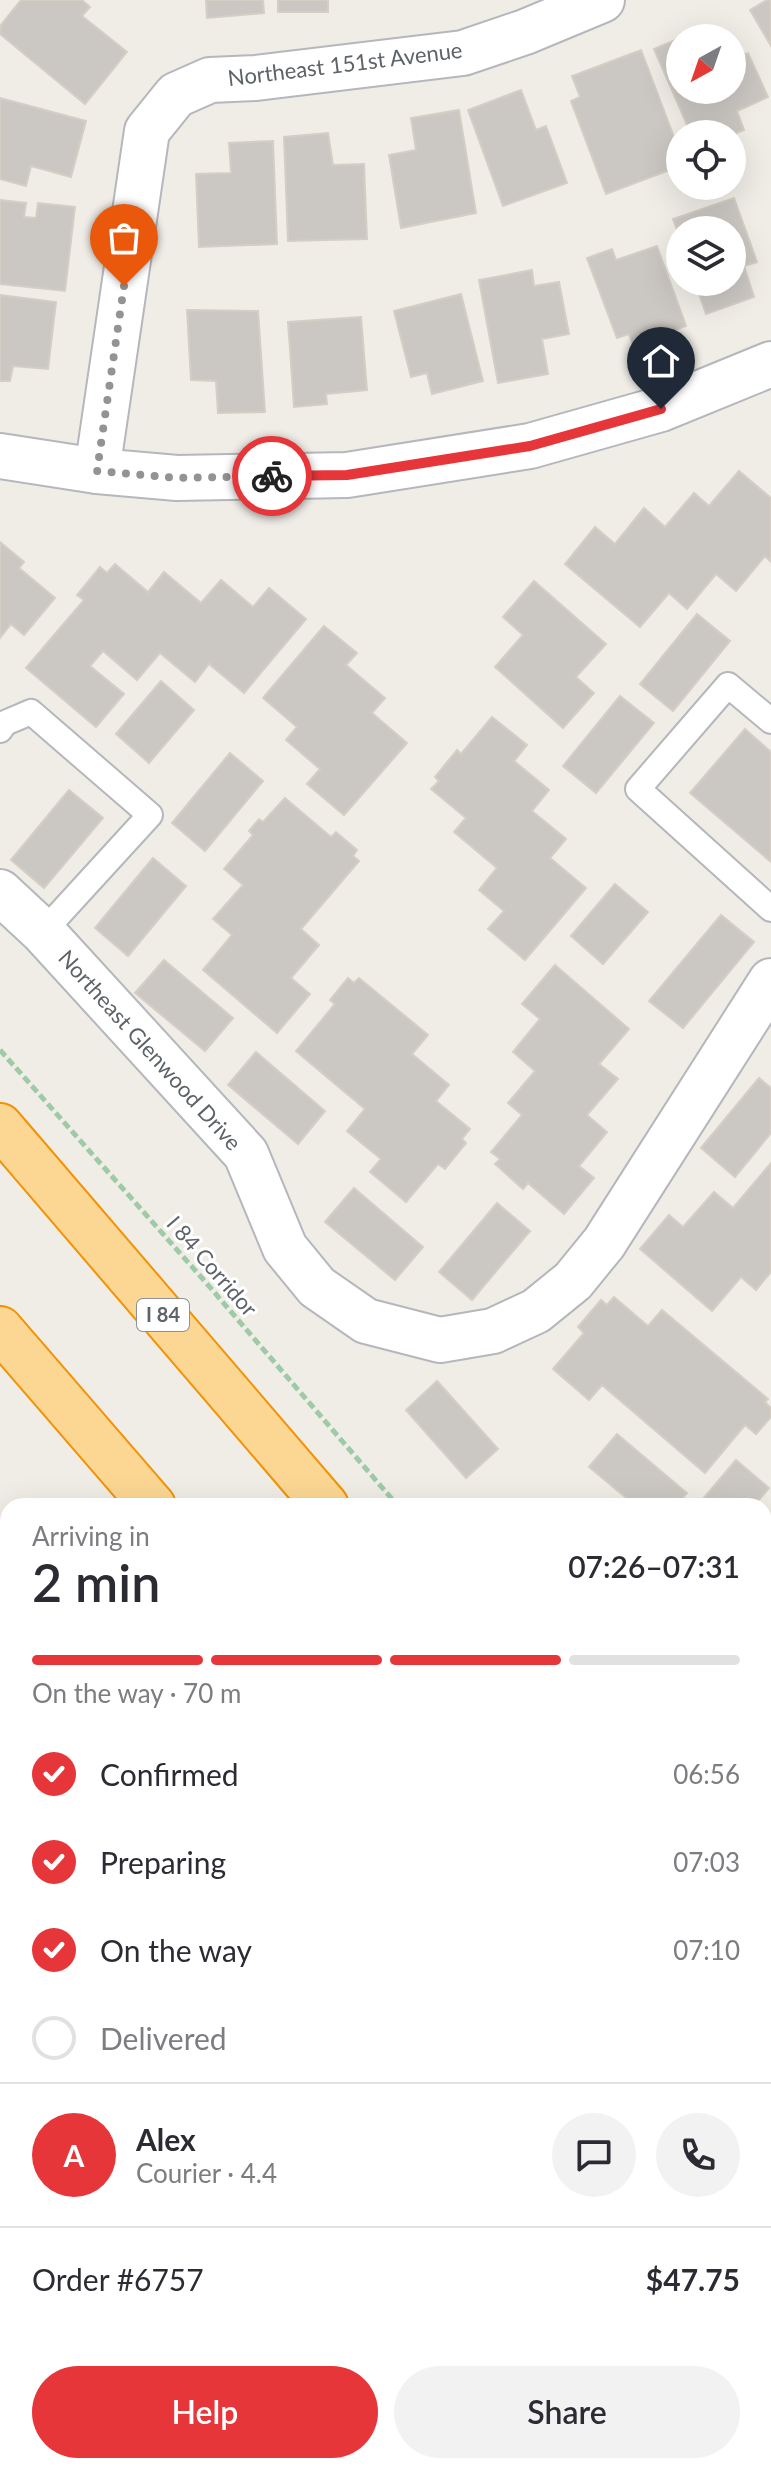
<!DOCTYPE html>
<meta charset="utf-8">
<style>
body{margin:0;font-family:Lato,sans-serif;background:#f2f2f3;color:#2b2b33;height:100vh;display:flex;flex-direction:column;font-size:30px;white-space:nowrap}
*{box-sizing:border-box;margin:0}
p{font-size:26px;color:#7c7c81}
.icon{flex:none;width:44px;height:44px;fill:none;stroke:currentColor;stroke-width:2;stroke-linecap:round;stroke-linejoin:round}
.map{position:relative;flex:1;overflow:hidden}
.drawer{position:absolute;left:0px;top:1498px;width:772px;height:976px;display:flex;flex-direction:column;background:#fff;border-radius:24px 24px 0 0;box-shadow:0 8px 32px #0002}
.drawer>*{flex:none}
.needle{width:52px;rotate:220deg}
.fabs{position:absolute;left:666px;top:24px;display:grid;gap:16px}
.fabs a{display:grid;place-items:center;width:80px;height:80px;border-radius:50%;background:#fff;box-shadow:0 8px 32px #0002;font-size:40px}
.pin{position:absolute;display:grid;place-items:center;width:68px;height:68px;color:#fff;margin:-82px -34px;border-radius:50% 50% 50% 0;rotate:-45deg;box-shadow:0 0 8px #0007}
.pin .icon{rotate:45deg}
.courier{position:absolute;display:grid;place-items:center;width:80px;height:80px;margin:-40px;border:6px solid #e63639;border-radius:50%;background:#fff;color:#222;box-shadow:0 2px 10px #0007}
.summary em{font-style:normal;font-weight:600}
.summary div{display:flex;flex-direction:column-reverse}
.summary{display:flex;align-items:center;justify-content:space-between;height:136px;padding:0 32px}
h1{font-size:52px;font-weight:600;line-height:60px}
.bar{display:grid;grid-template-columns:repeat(4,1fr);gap:12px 8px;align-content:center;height:96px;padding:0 32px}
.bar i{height:10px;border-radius:6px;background:#e1e1e2}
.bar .selected{background:#e63639}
.bar p{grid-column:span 4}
.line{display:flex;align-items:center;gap:20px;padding:0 32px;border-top:2px solid #e1e1e2}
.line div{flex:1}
.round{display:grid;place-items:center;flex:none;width:84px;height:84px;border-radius:42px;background:#f2f2f3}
ol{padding:0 32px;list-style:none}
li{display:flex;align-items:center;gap:24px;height:88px}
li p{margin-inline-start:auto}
li .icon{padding:8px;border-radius:50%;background:#e63639;color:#fff;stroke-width:4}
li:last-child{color:#7c7c81}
li i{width:44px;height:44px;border:4px solid #e1e1e2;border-radius:50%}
.primary-button{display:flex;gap:16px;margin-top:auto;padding:16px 32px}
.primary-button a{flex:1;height:92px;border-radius:48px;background:#e63639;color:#fff;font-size:32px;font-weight:600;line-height:92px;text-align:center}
.primary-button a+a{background:#f2f2f3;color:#2b2b33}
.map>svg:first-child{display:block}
</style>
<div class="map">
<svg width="771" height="2474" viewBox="0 0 771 2474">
<rect width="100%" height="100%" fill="#f0ede7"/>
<g fill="#cbc8c3" stroke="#d5cec5" stroke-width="2">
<path d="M21 0H82L90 7 82 16 127 52 85 104 0 34V26Z"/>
<path d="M206 0H263L264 13 207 18Z"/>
<rect x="278" y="0" width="50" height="12"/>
<path d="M767 0H771V46L750 10Z"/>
<path d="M680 38V90H732V60L748 53 768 97 737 111 744 130 732 135 691 134 654 49Z"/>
<path d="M641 50 680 153V166L606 194 571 101 580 97 572 76Z"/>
<path d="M521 90 536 130 546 126 567 183 503 206 468 110Z"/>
<path d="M0 98 86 121 71 177 31 166 26 186 0 179Z"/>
<path d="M459 110 476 213 401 228 389 155 416 150 411 118Z"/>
<path d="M328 133 333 165 364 164 367 239 288 241 284 137Z"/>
<path d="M273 141 277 244 199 247 196 174 231 173 229 143Z"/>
<path d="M734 198 757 262 744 266 754 297 706 314 695 282H732V230H680V238L673 219Z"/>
<path d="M0 200 26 203 24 217 36 218 38 203 75 207 65 291 0 284Z"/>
<path d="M657 246 686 326 633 345 629 334 617 338 587 258 612 249 616 260Z"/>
<path d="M532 270 534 286 559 282 569 334 542 339 548 374 498 383 479 280Z"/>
<path d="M461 294 483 381 432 394 427 373 411 377 394 311Z"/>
<path d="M0 295 56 302 48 369 13 366 10 381H0Z"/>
<path d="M187 310 258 311 265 412 218 413 216 381 191 380Z"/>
<path d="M361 317 367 390 326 394 327 404 294 407 288 322Z"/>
<path d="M739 471 771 498V562L765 556 736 591 716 574 687 609 669 593 640 627 565 564 595 527 615 544 644 508 665 527 694 493 709 506Z"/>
<path d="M0 542 24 562 19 568 55 598 24 635 11 624 0 638Z"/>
<path d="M115 564 148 592 164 572 201 603 221 580 253 607 269 588 306 619 244 693 209 664 195 682 160 653 137 680 103 651 90 666 124 694 96 727 26 668 84 600 77 595 100 567 107 573Z"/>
<path d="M534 581 606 644 576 677 594 693 563 728 495 667 523 635 503 617Z"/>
<path d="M697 614 730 641 673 711 640 684Z"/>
<path d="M324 626 357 653 346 665 385 698 372 713 407 743 344 815 307 784 320 769 286 740 297 727 263 698Z"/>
<path d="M161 681 194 710 149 763 116 734Z"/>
<path d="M620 696 654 723 596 793 563 766Z"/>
<path d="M492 717 527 745 514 761 549 790 532 811 566 839 550 858 586 888 525 960 488 929 504 911 479 890 497 868 454 832 466 818 431 789 439 781 435 777 457 750 461 754Z"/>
<path d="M745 729 771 752V862L690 793Z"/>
<path d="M230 753 263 781 205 851 172 823Z"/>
<path d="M69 790 103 818 44 888 11 860Z"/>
<path d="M285 798 331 837 336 832 357 850 353 856 359 861 301 929 319 945 291 978 310 994 277 1033 203 970 232 935 213 919 243 885 224 869 253 835 249 831 259 819 263 822Z"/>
<path d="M153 858 186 886 128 956 95 928Z"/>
<path d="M615 884 648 912 603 964 571 936Z"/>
<path d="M721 915 754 942 683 1028 649 1001Z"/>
<path d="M164 960 233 1018 205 1051 135 993Z"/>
<path d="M555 965 629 1029 599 1064 618 1079 587 1115 607 1132 579 1166 594 1178 564 1214 528 1183 523 1189 495 1164 500 1159 491 1152 522 1115 508 1103 535 1071 513 1052 540 1019 522 1004Z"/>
<path d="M348 978 354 983 359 978 428 1035 412 1054 449 1085 436 1101 470 1129 462 1139 466 1143 445 1169 438 1164 406 1202 370 1172 381 1159 347 1131 365 1109 296 1051 335 1004 330 1000Z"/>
<path d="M256 1052 325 1111 298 1144 228 1085Z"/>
<path d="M759 1078 771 1088V1133L735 1177 701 1148Z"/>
<path d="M771 1163V1272L756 1290 741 1277 712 1311 640 1249 669 1215 683 1227 714 1192 733 1208Z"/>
<path d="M354 1188 423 1247 395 1280 325 1222Z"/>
<path d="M497 1203 530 1231 472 1300 439 1272Z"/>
<path d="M614 1297 648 1326 662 1310 768 1399 765 1402 771 1408V1417L756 1434 745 1425 705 1473 602 1385 589 1400 553 1369 584 1333 578 1327 601 1300 607 1305Z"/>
<path d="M437 1381 498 1449 466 1478 406 1410Z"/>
<path d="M617 1434 687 1493 676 1506H636L589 1467Z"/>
<path d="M736 1460 769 1488 754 1506H697Z"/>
<path d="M8 1814V1898L3 1903 0 1901V1822Z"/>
<path d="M0 2136 8 2143V2162L0 2172Z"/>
<path d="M8 2201V2253L0 2262V2203L4 2206Z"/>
<path d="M79 2466H141L143 2467 137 2474H78L75 2471Z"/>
</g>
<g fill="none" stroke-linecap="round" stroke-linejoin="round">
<g stroke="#b4b7bb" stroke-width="28">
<g id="lane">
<path d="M771 721 728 685 638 789 771 909"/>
<path d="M0 730 5 723 31 712 150 815 43 932"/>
<path d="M0 1689 8 1698"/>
<path d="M331 2474 338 2466"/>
</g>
</g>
<g stroke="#b4b7bb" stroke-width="48">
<g id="street">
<path d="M0 456 97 471 177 478 347 475 530 446 661 409 771 364"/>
<path d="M97 471 147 131 176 95 210 80 256 78 463 53 525 32 602 0"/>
<path d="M0 892 43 932 246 1154 285 1248 317 1287 366 1321 440 1340 493 1331 536 1311 573 1281 604 1243 771 981"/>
<path d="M0 2001 8 2010"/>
<path d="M249 2474 256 2466"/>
</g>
</g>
<g stroke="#b3b7bb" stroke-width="48">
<g id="secondary">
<path d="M764 2168 771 2160"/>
<path d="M496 2474 503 2466"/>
</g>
</g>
<g stroke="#f29205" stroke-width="48">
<g id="highway">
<path d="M0 1126 326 1506"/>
<path d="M0 1329 153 1506"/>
<path d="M764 2033 771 2041"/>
<path d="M764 2213 771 2221"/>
</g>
</g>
<g stroke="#9ecaa7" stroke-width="5" stroke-dasharray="8 4" stroke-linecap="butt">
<path d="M0 1050 202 1278 398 1506"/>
<path d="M764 1814 771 1813"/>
<path d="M764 1934 771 1942"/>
</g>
<use href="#lane" stroke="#fff" stroke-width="24"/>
<use href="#street" stroke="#fff" stroke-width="44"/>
<use href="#secondary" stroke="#fff" stroke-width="44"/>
<use href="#highway" stroke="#fbd793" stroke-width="44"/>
<g stroke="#b5b6b7" stroke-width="9">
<g id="rail">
<path d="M0 1592 8 1601"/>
<path d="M760 2466 767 2474"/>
</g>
</g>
<use href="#rail" stroke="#fff" stroke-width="6" stroke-dasharray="18" stroke-linecap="butt"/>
</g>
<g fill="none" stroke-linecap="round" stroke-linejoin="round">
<path stroke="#919394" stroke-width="8" stroke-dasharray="0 14.4" d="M124 286 97 471 177 478 272 476"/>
<path stroke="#e63639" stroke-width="10" d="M272 476 347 475 530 446 661 409"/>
</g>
<g text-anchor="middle" stroke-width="6" stroke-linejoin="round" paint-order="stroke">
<rect fill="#fff" stroke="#8e9295" stroke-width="2" x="137" y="1299" width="52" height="32" rx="6"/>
<g font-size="20" font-weight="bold" fill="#5e6367">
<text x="163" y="1322">I 84</text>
</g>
<g font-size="22" fill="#5e6367" stroke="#fff">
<text transform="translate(345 64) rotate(-7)" y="8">Northeast 151st Avenue</text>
<text transform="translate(150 1050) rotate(48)" y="8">Northeast Glenwood Drive</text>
<text transform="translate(212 1266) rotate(49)" y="8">I 84 Corridor</text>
</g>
</g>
</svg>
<div class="fabs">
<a><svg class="needle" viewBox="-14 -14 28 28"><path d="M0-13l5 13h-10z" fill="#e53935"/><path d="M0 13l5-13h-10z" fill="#7c7c81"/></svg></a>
<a><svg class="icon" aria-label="locate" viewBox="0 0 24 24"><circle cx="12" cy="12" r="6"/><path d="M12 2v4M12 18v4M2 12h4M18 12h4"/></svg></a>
<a><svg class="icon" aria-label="layers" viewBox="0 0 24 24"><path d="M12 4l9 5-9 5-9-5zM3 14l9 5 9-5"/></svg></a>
</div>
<div class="pin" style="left:124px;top:286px;background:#ea580c"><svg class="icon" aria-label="bag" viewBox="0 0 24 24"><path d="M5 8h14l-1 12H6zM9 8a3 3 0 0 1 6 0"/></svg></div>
<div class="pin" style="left:661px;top:409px;background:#1f2937"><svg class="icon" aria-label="home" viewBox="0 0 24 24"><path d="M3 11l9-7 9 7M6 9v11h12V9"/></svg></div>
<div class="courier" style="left:272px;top:476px"><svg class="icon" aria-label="bike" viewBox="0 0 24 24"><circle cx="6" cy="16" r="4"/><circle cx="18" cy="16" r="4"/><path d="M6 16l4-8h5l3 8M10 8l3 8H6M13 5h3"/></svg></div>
<section class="drawer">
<div class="summary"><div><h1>2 min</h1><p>Arriving in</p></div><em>07:26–07:31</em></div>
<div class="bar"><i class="selected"></i><i class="selected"></i><i class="selected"></i><i></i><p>On the way · 70 m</p></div>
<ol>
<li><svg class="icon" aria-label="check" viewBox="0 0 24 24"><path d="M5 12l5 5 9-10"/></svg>Confirmed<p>06:56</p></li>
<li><svg class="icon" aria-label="check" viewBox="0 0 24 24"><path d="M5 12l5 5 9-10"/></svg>Preparing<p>07:03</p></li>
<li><svg class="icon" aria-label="check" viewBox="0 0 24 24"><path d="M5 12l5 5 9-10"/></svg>On the way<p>07:10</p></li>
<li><i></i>Delivered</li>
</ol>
<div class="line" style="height:144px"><b class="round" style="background:#e63639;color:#fff">A</b><div><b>Alex</b><p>Courier · 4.4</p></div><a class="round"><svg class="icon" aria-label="chat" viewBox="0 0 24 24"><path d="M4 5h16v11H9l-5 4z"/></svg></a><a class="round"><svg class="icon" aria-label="phone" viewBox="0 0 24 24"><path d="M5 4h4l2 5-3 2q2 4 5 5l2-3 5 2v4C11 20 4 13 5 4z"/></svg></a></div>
<div class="line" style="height:104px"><div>Order #6757</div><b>$47.75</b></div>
<div class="primary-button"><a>Help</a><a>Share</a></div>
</section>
</div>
